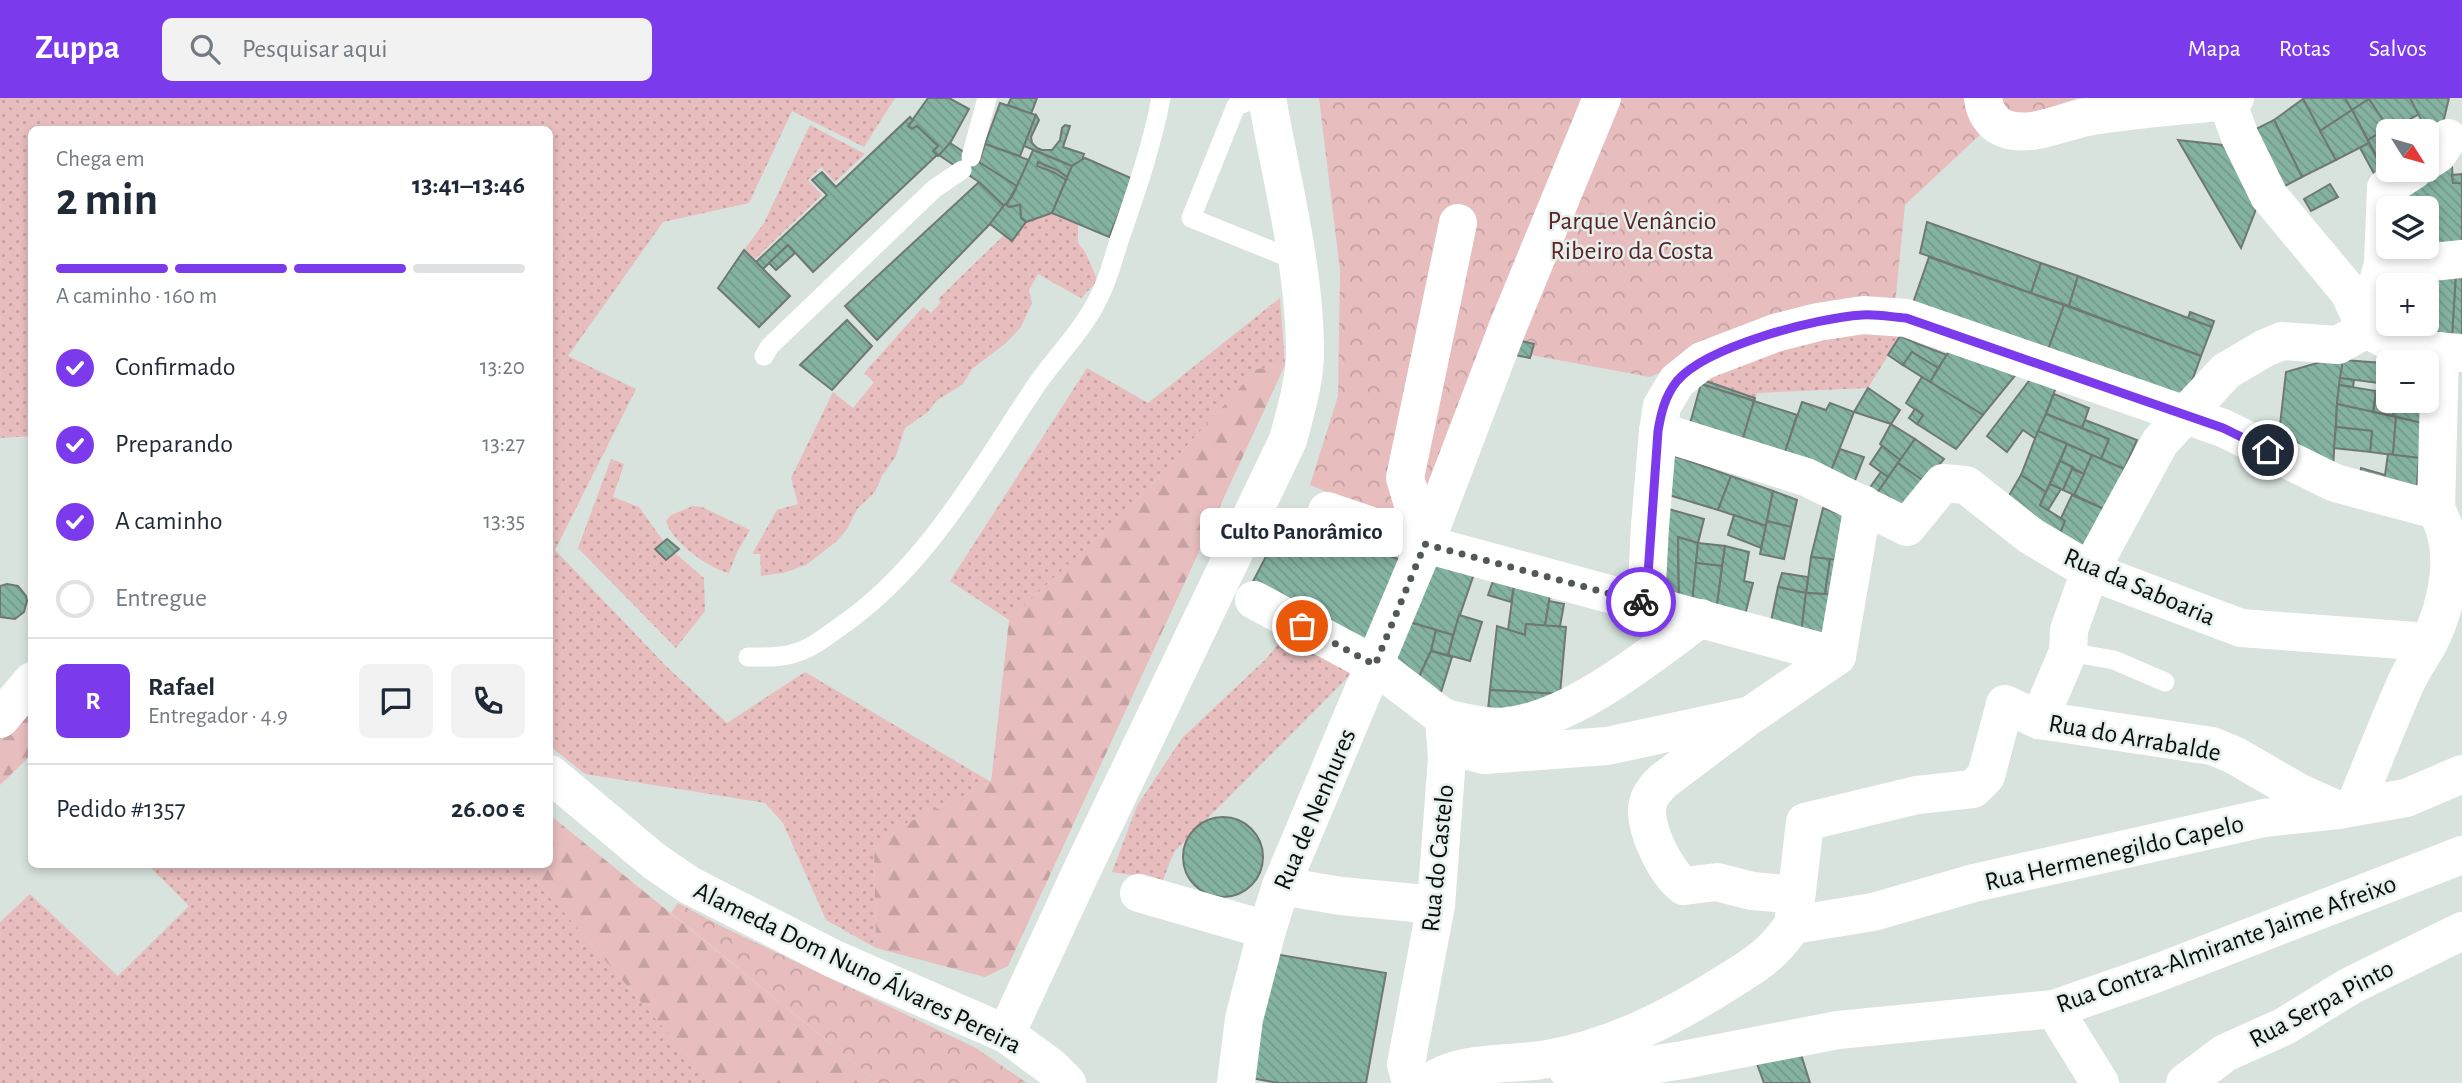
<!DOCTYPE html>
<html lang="pt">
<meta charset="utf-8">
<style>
body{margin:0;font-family:"Alegreya Sans",sans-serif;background:#f2f2f3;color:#1f2937;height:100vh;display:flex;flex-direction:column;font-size:26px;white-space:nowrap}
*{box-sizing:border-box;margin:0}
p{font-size:23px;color:#747a83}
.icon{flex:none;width:38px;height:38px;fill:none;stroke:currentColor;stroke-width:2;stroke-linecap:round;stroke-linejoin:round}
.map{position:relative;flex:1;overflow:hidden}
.details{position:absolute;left:28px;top:28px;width:525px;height:742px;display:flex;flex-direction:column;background:#fff;border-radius:10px;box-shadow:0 4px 10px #0003}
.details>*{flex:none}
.needle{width:46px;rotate:127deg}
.controls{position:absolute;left:2376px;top:21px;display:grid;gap:14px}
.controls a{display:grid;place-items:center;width:63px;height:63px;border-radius:10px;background:#fff;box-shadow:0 4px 10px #0003;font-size:35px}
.pin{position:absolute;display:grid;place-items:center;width:60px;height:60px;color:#fff;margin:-30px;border:4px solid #fff;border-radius:50%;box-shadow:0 2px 7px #0007}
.courier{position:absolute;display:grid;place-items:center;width:70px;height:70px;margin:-35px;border:5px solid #7c3aed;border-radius:50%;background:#fff;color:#222;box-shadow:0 2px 9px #0007}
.bubble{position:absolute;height:49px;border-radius:10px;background:#fff;box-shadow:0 4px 10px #0003;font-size:23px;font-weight:600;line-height:49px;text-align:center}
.summary em{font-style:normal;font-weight:600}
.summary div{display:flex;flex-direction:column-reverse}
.summary{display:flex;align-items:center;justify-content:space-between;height:119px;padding:0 28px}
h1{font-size:46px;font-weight:600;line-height:52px}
.bar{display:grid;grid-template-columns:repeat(4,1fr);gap:10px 7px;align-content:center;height:84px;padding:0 28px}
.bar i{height:9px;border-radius:5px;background:#e0e1e3}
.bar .current{background:#7c3aed}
.bar p{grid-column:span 4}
.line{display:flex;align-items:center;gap:18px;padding:0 28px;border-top:2px solid #e0e1e3}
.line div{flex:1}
.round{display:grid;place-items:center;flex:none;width:74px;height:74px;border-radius:10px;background:#f2f2f3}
ol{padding:0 28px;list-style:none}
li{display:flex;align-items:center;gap:21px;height:77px}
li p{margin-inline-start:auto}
li .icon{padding:7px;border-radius:50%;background:#7c3aed;color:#fff;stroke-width:4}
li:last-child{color:#747a83}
li i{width:38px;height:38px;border:4px solid #e0e1e3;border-radius:50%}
header{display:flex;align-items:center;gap:42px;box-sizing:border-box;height:98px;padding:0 35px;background:#7c3aed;color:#fff}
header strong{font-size:33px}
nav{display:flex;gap:38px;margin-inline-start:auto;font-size:24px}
.search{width:490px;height:63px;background:#f2f2f3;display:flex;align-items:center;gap:18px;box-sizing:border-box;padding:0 24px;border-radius:10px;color:#747a83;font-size:26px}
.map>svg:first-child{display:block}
</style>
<header>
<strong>Zuppa</strong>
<div class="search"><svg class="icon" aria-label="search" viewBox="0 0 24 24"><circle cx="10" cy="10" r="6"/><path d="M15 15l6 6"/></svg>Pesquisar aqui</div>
<nav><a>Mapa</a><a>Rotas</a><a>Salvos</a></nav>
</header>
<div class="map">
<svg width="2462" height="985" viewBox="0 0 2462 985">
<defs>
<pattern id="grass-dots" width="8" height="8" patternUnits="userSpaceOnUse" patternTransform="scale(1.75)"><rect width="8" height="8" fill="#e7bdbe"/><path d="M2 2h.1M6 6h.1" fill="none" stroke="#c5a1a2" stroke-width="1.8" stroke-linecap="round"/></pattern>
<pattern id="forest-firs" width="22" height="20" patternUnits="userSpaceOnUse" patternTransform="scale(1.75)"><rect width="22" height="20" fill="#e7bdbe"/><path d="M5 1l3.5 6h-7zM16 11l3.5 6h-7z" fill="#c5a1a2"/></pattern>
<pattern id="park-crowns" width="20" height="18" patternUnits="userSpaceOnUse" patternTransform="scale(1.75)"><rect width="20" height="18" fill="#e7bdbe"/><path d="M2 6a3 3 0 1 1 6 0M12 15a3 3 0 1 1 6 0" fill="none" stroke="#c5a1a2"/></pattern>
<pattern id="building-back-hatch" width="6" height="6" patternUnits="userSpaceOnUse" patternTransform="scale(1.75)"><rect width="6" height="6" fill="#85b3a1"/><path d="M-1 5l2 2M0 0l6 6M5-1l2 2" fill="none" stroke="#729989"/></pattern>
</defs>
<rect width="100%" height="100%" fill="#d8e3de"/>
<g fill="url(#grass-dots)">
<path d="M0 0H895L864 49 792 13 749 105 663 124 568 258 636 291 555 452 665 567 727 625 805 574 991 684 905 726 874 751 876 850 826 822 783 725 765 705 585 676 550 648V32H32L31 338 0 340Z"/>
<path d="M810 27 865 56 835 84 821 69 808 82 822 97 754 162 744 152 764 125Z"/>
<path d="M1052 115 1078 126V145L1085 154 1098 183 1081 200 1038 176 1029 192 1032 205 1021 229 1006 245 972 271 963 286 936 303 928 314 905 330 896 358 882 378 875 394 857 411 847 431 837 443 806 467 783 475 761 478 760 456H752L777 412 798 406 791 380 833 294 853 310 874 284 864 275 923 209 931 215 941 204 938 201 1004 137 1013 143 1026 124Z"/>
<path d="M1280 200 1285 267 1257 271 1142 397 1009 522 950 483 1087 270 1148 305Z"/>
<path d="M1903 233 1868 290 1757 295 1755 300 1703 282 1796 241Z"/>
<path d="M611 361 624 366 613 399 639 409 664 444 655 452 666 462 675 455 704 480 705 513 676 550 578 450Z"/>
<path d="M693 408 702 409 750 432 737 454 729 475C708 470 672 444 666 423L671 417Z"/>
<path d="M1291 530 1360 567 1174 754 1163 782 1112 774 1137 708 1182 640 1266 561Z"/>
<path d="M147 766 523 767 711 985H0V824L30 796 118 878 189 808Z"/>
</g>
<g fill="url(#forest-firs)">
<path d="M1285 267 1008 868 985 879 876 850 874 751 905 726 991 684 1009 522 1142 397 1257 271Z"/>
<path d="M31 599V657L0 687V636Z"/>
<path d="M550 717 879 985H711L523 767 550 766Z"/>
</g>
<g fill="url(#park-crowns)">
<path d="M1319 0H2078L1986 31 1905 107 1895 207 1796 212 1650 279 1504 252 1421 434 1310 387 1338 298 1340 172Z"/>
<path d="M678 805 721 828 976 950 1027 985H879L671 815Z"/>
</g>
<g fill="url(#building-back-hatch)" stroke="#6f7874" stroke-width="2">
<path d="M928 0H949L969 11 948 49 938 58 933 53 938 48 917 28 912 31 908 28Z"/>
<path d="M1011 0H1037L1031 16 1008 7Z"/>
<path d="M2305 0H2345L2352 12 2320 33 2303 1Z"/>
<path d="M2345 0H2371L2352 12Z"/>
<path d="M2371 0H2410L2419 16 2389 33 2369 1Z"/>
<path d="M2410 0H2449L2439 42 2433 45Z"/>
<path d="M2303 1 2336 62 2302 79 2274 22Z"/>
<path d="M2369 1 2388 30 2368 42 2352 12Z"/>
<path d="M1000 5 1036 17 1020 58 985 46Z"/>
<path d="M2352 12 2369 45 2336 62 2320 33Z"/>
<path d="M1036 17 1039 22 1031 39 1032 45 1037 50 1042 52H1052L1060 42 1062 30 1065 27 1070 28 1063 49 1084 56 1082 62 1072 68 1024 48Z"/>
<path d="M910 19 913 22 908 28 912 31 917 28 938 48 933 53 937 57 813 174 788 147 763 171 756 164 827 97 812 82 822 74 836 89Z"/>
<path d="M2274 22 2302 79 2281 90 2256 31Z"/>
<path d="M2388 30 2389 72 2384 74 2368 42Z"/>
<path d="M2178 42 2223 47 2258 106 2241 150Z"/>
<path d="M950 45 1017 88 1006 107 1004 108 979 84 939 57Z"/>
<path d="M2369 45 2384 74 2376 79 2360 50Z"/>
<path d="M985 46 1029 62 1017 88 979 64Z"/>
<path d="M1033 52 1072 68 1052 115 1026 124 1021 120 1020 107 1009 109 1006 107 1013 97Z"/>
<path d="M1085 60 1133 81 1109 139 1052 115 1072 68Z"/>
<path d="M1038 64 1057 72 1067 79 1066 82 1055 75 1037 68Z"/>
<path d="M2452 68 2453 85H2462V150L2427 149V110H2401L2400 101Z"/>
<path d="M2462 76V85H2453L2452 77Z"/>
<path d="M979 84 1004 108 990 126 877 242 845 208Z"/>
<path d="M2330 86 2338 99 2311 113 2304 101Z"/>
<path d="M1005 106 1009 109 1020 107 1021 120 1026 124 1012 143 990 126Z"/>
<path d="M1927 124 2041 165 2031 195 1920 155Z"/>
<path d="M788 147 795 155 776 172 769 165Z"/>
<path d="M744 152 790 198 759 229 718 190Z"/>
<path d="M1929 159 2064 207 2047 255 1912 208Z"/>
<path d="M2041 165 2078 178 2069 208 2031 195Z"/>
<path d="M2462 173V240L2452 239 2456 174Z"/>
<path d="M2456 174 2452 239 2407 235 2406 226H2427V187H2404V179Z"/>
<path d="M2078 178 2212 229 2201 258 2069 208Z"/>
<path d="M2064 207 2201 258 2185 302 2047 255Z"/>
<path d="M2190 214 2214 223 2212 229 2188 220Z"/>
<path d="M847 222 872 248 832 292 800 267Z"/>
<path d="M1900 238 1918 246 1947 257 1938 270 1912 254 1903 267 1888 257Z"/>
<path d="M1518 242 1534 246 1530 260 1515 257Z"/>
<path d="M1951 250 2018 274 1983 317 1930 284Z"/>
<path d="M1912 254 1938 270 1930 284 1903 267Z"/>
<path d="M2343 262 2337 306 2333 370 2278 345 2286 274 2324 263Z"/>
<path d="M2343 262 2383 265 2378 285 2340 280Z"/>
<path d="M2383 265 2389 266V287L2378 285Z"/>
<path d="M1922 279 1983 317 1956 351 1917 326 1923 317 1906 305Z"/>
<path d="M2032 279 2057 287 2036 341 2023 332 2007 354 1987 338Z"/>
<path d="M2340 280 2354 282 2353 289 2339 287Z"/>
<path d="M1703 282 1755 300 1754 303 1701 286Z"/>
<path d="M2378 285 2389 287V303H2396L2393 318 2373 314Z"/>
<path d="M1701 286 1754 303 1741 347 1689 329Z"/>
<path d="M2339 287 2376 293 2373 314 2337 306Z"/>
<path d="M1868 290 1900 312 1891 326 1854 314Z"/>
<path d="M2054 296 2089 310 2082 330 2046 316Z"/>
<path d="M1754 303 1797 317 1783 360 1741 347Z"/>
<path d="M2396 303H2425L2422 325 2393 318Z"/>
<path d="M1802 304 1826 312 1830 305 1854 314 1830 375 1783 360Z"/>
<path d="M2337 306 2396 319 2393 357 2370 354 2372 333 2336 329Z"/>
<path d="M1915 311 1923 317 1917 326 1909 320Z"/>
<path d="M2046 316 2109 341 2101 361 2038 333Z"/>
<path d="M2396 319 2422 325 2419 360 2393 357Z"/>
<path d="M2085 322 2137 342 2124 371 2101 361 2109 341 2082 330Z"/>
<path d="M1891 326 1915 341 1900 362 1880 346Z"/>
<path d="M2336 329 2372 333 2370 354 2334 350Z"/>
<path d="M2038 333 2067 346 2046 394 2021 377Z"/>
<path d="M1915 341 1944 361 1925 384 1898 365Z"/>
<path d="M2067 346 2092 357 2084 376 2060 363Z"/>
<path d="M1882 348 1900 362 1888 379 1870 366Z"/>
<path d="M1840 351 1864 359 1854 385 1830 375Z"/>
<path d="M1664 354 1731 378 1718 412 1659 394Z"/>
<path d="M2388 356 2419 360 2416 395 2360 379 2361 370 2385 377Z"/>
<path d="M2092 357 2124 371 2106 412 2074 397Z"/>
<path d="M2060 363 2073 369 2063 392 2050 386Z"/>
<path d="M1898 365 1925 384 1902 413 1877 395Z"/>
<path d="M2072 371 2084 376 2074 397 2063 392Z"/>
<path d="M1881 374 1888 379 1877 395 1869 391Z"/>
<path d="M2021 377 2046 394 2040 407 2065 423 2058 441 2007 401Z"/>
<path d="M1731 378 1773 393 1766 428 1718 412Z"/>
<path d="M2050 386 2061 391 2048 412 2040 407Z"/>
<path d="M1773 393 1797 402 1791 429 1767 423Z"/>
<path d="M2072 397 2106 412 2086 458 2058 441 2065 423 2061 420Z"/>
<path d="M1658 408 1704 421 1698 445 1678 439 1679 504 1654 497Z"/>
<path d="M1823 410 1851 420 1843 463 1811 459Z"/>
<path d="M1734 417 1766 428 1761 450 1728 437Z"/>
<path d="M1767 423 1791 429 1784 461 1760 456Z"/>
<path d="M1284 424 1402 462 1365 555 1248 493Z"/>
<path d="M1678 439 1698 445 1692 507 1679 504Z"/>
<path d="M667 441 679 451 666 462 655 451Z"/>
<path d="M1698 445 1725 448 1722 468 1696 465Z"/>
<path d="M1725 448 1749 454 1744 483 1753 485 1744 521 1716 513Z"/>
<path d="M1433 457 1475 473 1453 537 1406 523Z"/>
<path d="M1811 459 1830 461 1825 496 1806 495Z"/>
<path d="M1830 461 1845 463 1843 497 1825 496Z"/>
<path d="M1696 465 1722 468 1716 513 1692 507Z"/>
<path d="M1782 475 1808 479 1806 495 1778 489Z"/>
<path d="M1493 483 1514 488 1511 504 1488 497Z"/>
<path d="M7 486 18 488 26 498 27 503 24 514 15 521 0 519V488Z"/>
<path d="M1514 488 1550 497 1545 528 1526 526 1525 537 1508 532Z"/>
<path d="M1778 489 1806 495 1801 536 1770 528Z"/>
<path d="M1806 495 1843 497 1828 543 1801 536Z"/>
<path d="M1549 503 1564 506 1560 528H1545Z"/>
<path d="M1459 517 1482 524 1470 563 1448 557Z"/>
<path d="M1406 523 1436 532 1431 553 1417 583 1388 567Z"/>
<path d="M1526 526 1566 529 1560 596 1490 592 1497 528 1525 537Z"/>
<path d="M1436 532 1453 537 1448 557 1431 553Z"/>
<path d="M1431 553 1452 559 1441 594 1417 583Z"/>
<path d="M1490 592 1560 596 1519 616 1488 612Z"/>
<circle cx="1223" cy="759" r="40"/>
<path d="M1268 855 1386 875 1366 985H1278L1246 979Z"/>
<path d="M1800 953 1810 985H1764L1756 963Z"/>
</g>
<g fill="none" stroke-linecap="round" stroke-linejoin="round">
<g stroke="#fff" stroke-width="19">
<path d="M1257 0 1236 8 1191 120 1297 163"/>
<path d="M971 59 987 0"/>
<path d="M764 258 770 248 934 91 962 72"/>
<path d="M2068 554 2114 562 2165 584"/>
<path d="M748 559C764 559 780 560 795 555 812 550 827 538 841 528 926 469 977 376 1033 292 1054 260 1084 232 1100 197 1110 177 1114 157 1121 137 1137 91 1152 47 1161 0"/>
</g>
<g stroke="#fff" stroke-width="38">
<path d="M1983 0C1984 12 1991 25 2003 30 2029 41 2061 24 2087 19 2133 11 2181 8 2227 3L2235 0"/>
<path d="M2227 3 2240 39 2269 98 2349 194 2366 231 2405 251 2462 255"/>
<path d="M2427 63 2438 56 2448 40"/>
<path d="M2383 165 2404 167 2462 161"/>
<path d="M1658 333 1806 379 1907 429 1943 385 1966 387 2031 438 2090 473 2241 530 2429 544"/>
<path d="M1327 413 1425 446 1837 558"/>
<path d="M1425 446 1405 380 1458 125"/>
<path d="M1254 502 1375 567 1444 620 1447 660 1436 807 1406 966 1411 985"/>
<path d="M1646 505 1650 428 1658 333 1662 308 1677 283 1702 263 1775 235 1818 224 1863 217 1906 220 2223 330 2335 385 2436 412"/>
<path d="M1444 620 1465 652 1485 657 1607 648 1751 617 1837 558 1863 406"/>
<path d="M1444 620C1465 624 1487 631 1508 628 1573 621 1649 558 1701 520"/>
<path d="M0 621 32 583"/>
<path d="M1744 622 1663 683C1657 689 1650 696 1648 705 1642 728 1666 775 1684 788L1717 784 1752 793 1796 797"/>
<path d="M2039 622 2068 554 2069 532 2090 473 2160 344 2226 273 2265 250 2282 243 2338 247 2366 231 2383 165 2386 90 2414 72"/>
<path d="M550 676 654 763 689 787 834 861 1006 936 1051 969 1067 985"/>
<path d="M2355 708C2371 668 2387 628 2404 589 2410 574 2420 560 2428 546 2448 507 2460 451 2436 412L2440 253"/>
<path d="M1281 788 1341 798 1436 807"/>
<path d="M1139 795 1267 832"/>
<path d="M1793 827 1805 724 1917 697 1973 691 1986 678 2005 606 2039 622 2212 648 2234 657 2298 694 2338 712"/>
<path d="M2054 911 2100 985"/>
<path d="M1006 936 1081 774 1288 342C1296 312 1306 280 1305 248 1304 166 1281 80 1267 0"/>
<path d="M1567 971 1638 969 1683 962 1838 932 2054 911 2152 877 2462 757"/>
<path d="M1236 985 1244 921 1267 832 1281 788 1425 446 1507 231 1602 0"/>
<path d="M1429 985C1461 961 1510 968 1548 961 1614 949 1673 919 1729 883 1745 873 1764 862 1776 848 1782 842 1788 834 1793 827L1873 814 1974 785 2264 720 2338 712 2406 700 2462 676"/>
<path d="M2185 985 2225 955 2285 928 2350 888 2462 833"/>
</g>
</g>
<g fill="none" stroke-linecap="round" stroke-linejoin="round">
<path stroke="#525856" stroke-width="7" stroke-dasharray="0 12.6" d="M1302 528 1375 567 1425 446 1641 504"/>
<path stroke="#7c3aed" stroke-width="9" d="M1641 504 1646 505 1658 333C1661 315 1665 298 1677 283 1707 248 1816 220 1862 217 1876 216 1892 219 1906 220L2223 330 2268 352"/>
</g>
<g text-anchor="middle" stroke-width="5" stroke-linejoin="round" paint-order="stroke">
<g font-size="26" fill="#5d2329" stroke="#e5f0ec">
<text x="1632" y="131">Parque Venâncio<tspan x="1632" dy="30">Ribeiro da Costa</tspan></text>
</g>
<g font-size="26" fill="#0a0d0c" stroke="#e5f0ec">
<text transform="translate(2140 488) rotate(23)" y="9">Rua da Saboaria</text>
<text transform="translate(2135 639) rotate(10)" y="9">Rua do Arrabalde</text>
<text transform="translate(1314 711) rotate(-67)" y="9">Rua de Nenhures</text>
<text transform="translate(2114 754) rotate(-13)" y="9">Rua Hermenegildo Capelo</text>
<text transform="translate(1437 760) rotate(-84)" y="9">Rua do Castelo</text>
<text transform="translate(2226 845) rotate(-20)" y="9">Rua Contra-Almirante Jaime Afreixo</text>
<text transform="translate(858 869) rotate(26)" y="9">Alameda Dom Nuno Álvares Pereira</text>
<text transform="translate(2321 905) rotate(-28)" y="9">Rua Serpa Pinto</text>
</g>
</g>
</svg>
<div class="controls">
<a><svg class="needle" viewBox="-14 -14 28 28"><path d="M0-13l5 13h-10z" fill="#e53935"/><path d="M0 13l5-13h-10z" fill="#747a83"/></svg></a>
<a><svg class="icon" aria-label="layers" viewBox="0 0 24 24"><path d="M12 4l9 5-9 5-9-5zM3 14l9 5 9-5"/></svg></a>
<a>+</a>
<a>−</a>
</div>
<div class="pin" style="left:1302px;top:528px;background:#ea580c"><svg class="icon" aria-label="bag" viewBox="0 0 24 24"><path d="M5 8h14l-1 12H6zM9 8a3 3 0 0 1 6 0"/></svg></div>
<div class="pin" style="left:2268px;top:352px;background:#1f2937"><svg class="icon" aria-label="home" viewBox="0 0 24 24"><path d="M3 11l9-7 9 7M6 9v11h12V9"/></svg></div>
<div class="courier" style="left:1641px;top:504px"><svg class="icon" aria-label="bike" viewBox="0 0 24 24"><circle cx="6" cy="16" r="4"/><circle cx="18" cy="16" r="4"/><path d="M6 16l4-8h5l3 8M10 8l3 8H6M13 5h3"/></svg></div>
<div class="bubble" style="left:1200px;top:410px;width:203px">Culto Panorâmico</div>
<section class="details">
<div class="summary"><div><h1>2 min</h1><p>Chega em</p></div><em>13:41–13:46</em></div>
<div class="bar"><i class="current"></i><i class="current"></i><i class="current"></i><i></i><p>A caminho · 160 m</p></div>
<ol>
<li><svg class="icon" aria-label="check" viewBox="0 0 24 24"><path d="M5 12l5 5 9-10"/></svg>Confirmado<p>13:20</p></li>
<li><svg class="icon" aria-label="check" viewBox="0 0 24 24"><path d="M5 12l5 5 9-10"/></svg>Preparando<p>13:27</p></li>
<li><svg class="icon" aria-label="check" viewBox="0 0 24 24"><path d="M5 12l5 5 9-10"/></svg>A caminho<p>13:35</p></li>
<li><i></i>Entregue</li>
</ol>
<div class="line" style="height:126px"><b class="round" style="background:#7c3aed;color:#fff">R</b><div><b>Rafael</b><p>Entregador · 4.9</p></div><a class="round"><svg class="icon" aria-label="chat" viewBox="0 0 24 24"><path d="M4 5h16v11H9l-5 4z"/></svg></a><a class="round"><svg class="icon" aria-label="phone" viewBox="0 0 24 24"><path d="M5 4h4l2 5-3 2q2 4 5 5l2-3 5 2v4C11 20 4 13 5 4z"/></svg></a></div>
<div class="line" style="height:91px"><div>Pedido #1357</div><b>26.00 €</b></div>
</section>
</div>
